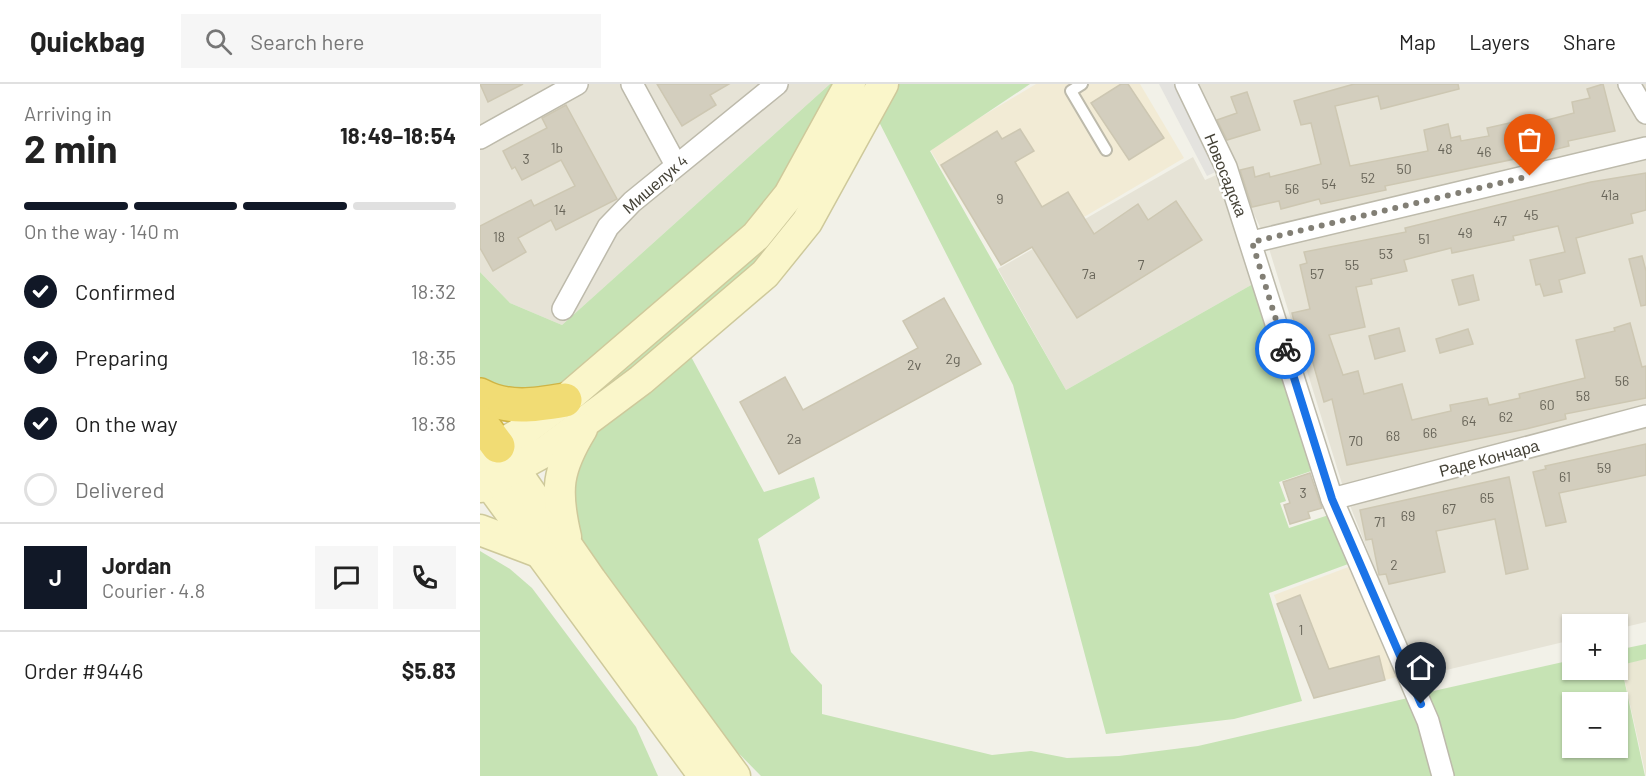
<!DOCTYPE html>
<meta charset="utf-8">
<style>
body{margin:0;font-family:Barlow,sans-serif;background:#f6f6f6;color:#222;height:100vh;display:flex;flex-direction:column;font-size:22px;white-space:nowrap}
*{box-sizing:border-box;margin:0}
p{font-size:20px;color:#767676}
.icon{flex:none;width:33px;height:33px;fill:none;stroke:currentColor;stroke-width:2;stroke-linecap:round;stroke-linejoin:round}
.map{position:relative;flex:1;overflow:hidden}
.sheet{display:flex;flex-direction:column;background:#fff;width:480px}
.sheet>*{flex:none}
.tools{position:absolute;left:1082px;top:530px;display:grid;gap:12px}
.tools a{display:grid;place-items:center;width:66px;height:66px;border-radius:0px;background:#fff;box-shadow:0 2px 4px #0004;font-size:30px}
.pin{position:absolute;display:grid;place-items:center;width:51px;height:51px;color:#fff;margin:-62px -26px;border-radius:50% 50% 50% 0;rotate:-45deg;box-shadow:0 0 6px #0007}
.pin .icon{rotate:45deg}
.courier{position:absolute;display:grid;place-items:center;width:60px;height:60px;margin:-30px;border:4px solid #1a73e8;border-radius:50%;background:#fff;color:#222;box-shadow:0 2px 8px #0007}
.headline em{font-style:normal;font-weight:700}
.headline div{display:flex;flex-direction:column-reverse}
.headline{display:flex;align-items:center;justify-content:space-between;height:102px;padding:0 24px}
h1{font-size:39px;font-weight:700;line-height:45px}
.bar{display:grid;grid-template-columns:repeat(4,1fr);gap:9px 6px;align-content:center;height:72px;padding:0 24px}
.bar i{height:8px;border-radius:4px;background:#e0e0e0}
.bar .active{background:#111827}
.bar p{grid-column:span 4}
.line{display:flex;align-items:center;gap:15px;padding:0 24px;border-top:2px solid #e0e0e0}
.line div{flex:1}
.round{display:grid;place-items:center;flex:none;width:63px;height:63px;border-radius:0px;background:#f6f6f6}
ol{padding:0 24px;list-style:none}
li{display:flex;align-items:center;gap:18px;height:66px}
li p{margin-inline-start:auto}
li .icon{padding:6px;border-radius:50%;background:#111827;color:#fff;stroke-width:4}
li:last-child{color:#767676}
li i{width:33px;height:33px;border:3px solid #e0e0e0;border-radius:50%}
header{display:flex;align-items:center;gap:36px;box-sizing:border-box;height:84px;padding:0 30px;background:#fff;border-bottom:2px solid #e0e0e0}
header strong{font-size:28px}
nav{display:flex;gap:33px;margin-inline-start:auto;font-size:21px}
.search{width:420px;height:54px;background:#f6f6f6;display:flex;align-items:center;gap:15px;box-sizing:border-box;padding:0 21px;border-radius:0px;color:#767676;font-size:22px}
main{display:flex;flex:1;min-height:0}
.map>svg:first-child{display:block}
</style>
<header>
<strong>Quickbag</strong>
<div class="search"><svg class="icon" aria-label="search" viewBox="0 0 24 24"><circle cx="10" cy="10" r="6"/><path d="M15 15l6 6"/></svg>Search here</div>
<nav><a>Map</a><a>Layers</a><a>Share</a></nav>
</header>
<main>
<section class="sheet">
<div class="headline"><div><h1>2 min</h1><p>Arriving in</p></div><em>18:49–18:54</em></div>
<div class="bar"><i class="active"></i><i class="active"></i><i class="active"></i><i></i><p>On the way · 140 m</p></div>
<ol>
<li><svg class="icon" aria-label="check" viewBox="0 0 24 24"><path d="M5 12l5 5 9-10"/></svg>Confirmed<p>18:32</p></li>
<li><svg class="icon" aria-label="check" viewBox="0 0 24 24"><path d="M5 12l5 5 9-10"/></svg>Preparing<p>18:35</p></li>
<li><svg class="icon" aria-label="check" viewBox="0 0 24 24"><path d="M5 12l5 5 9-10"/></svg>On the way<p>18:38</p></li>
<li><i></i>Delivered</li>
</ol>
<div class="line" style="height:108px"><b class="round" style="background:#111827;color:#fff">J</b><div><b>Jordan</b><p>Courier · 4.8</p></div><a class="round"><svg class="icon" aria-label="chat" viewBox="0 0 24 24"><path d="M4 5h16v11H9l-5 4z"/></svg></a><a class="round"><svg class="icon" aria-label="phone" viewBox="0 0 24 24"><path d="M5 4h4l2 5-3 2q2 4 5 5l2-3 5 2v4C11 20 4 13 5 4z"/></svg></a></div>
<div class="line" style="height:78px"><div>Order #9446</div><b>$5.83</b></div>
</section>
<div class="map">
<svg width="1166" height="692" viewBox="0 0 1166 692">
<rect width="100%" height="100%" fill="#f2f1e8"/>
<g fill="#e6e3d6">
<path d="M0 0H350L82 241 30 219 0 188Z"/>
<path d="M710 0H1166V538L1137 545V540H1092V556L937 593 864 406 786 155Z"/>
<path d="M713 73 725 96 743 88 787 192 586 306 518 185Z"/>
</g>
<g fill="#f2ebd5">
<path d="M556 0H660L704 74 521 182 449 64Z"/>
<path d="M879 479 921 592 834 614 794 511Z"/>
</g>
<path fill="#eae7d3" d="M1166 575V692L1141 580Z"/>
<g fill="#c6e3b4" fill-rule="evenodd">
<path d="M350 0H360L313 81 269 145 133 263 72 305 28 308 0 302V188L30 219 82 241Z"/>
<path d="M383 0H391L328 119 283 174 116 316 109 311 277 167Z"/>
<path d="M408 0H550L450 67 586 306 787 192 846 382 799 398 806 417 800 419 809 444 861 427 879 476 789 509 822 617 754 635 626 650 533 301 395 30Z"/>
<path d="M208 267 284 408 334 393 340 414 278 455 311 568 342 601V630L512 671 551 667 587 674 639 672 718 662 928 614 943 640 957 692H281L218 628 101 471 86 384 94 363Z"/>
<path d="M0 467 30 485 52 504 156 643 178 692H0Z"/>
<path d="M1166 560V575L1141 581 1165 692H969L953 636 949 608 1092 576V585H1137V566ZM1092 618H1137V663H1092Z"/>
</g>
<path fill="#e4e3df" d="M679 0H706L746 83 727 92Z"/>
<g fill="#d3cebe" stroke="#cdc7b2" stroke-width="1.5">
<path d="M0 0H43L8 18Z"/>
<path d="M177 0H249L230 11 236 21 202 42Z"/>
<path d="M641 0H648L684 54 649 76 611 19Z"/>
<path d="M874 0H978L979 5 901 25 898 12 855 22 870 82 948 67 944 46 968 40 971 54 980 52 981 57 1009 52 1007 44 1047 35 1048 41 1094 29 1092 18 1110 14 1107 5 1123 0 1135 47 1088 57 1089 62 1049 72 905 102 906 106 841 120 839 115 801 125 799 117 772 123 760 86 773 83 775 93 789 89 790 93 841 80 831 39 821 41 814 17Z"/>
<path d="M767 8 780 46 747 56 737 36 757 29 751 13Z"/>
<path d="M86 21 137 115 76 146 71 136 38 154 46 168 13 187 0 164V142L51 116 54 122 95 102 81 76 42 96 35 83 32 85 23 67 67 44 62 34Z"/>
<path d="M540 45 554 67 535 78 562 123 588 108 614 150 658 120 668 136 696 117 722 156 597 234 552 163 521 181 461 81 517 47 522 55Z"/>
<path d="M1166 89V126L1151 130 1153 139 1096 154 1105 189 1079 196 1082 208 1064 212 1060 200 1056 201 1050 176 1085 168 1078 142 1033 152 1034 156 972 169 971 164 924 176 927 187 891 195 892 200 876 203 885 243 849 251 863 291 878 287 884 310 922 300 932 336 971 327 970 321 1007 314 1009 321 1040 314 1039 310 1105 294 1096 256 1135 247 1134 244 1150 239 1162 283 1166 282V314L1085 330 1086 335 1046 345 867 381 852 315 844 318 830 268 822 270 812 229 830 225 820 181 827 179 824 168 926 148 925 144 1111 98Z"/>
<path d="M1162 172 1166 187V221L1161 222 1149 175Z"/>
<path d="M993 191 999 216 979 221 972 196Z"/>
<path d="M464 214 501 280 299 390 260 318 305 293 323 326 438 264 423 237Z"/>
<path d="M919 244 925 267 895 275 889 252Z"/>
<path d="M988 245 993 260 960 269 956 255Z"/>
<path d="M1166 360V391L1079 409 1086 438 1066 442 1053 388 1066 385 1065 382Z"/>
<path d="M830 389 842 424 828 428 830 434 810 440 804 421 810 419 803 398Z"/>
<path d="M1029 393 1048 485 1026 490 1015 435 956 447 965 488 909 500 906 490 899 491 892 455 886 456 880 426Z"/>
<path d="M820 511 849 585 899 572 905 596 834 614 797 520Z"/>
</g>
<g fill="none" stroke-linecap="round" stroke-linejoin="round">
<g stroke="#bdbaab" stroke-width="14">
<path id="lane" d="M602 0 591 7 626 66"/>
</g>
<g stroke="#bdbaab" stroke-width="24">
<g id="street">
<path d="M152 0 196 81"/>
<path d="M706 0 746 83 852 415 948 637 963 692"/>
<path d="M1149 0 1166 29"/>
<path d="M0 54 97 0"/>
<path d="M772 158 1166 64"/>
<path d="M83 225 128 143 152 118 297 0"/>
<path d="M852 415 1166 332"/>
</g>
</g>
<g stroke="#cec99b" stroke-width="33">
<g id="secondary">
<path d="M23 369 111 496 255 692"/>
<path d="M0 373 42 348 85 316 276 152 309 111 370 0"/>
<path d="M0 387 224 692"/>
<path d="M0 403 66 367 161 296 285 190 327 138 403 0"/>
<path d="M0 446 61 469"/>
<path d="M86 453C75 406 77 386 102 345"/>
</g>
</g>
<g stroke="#cfb445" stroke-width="36">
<g id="highway">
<path d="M0 311C28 326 56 321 85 316"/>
<path d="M0 338 18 362"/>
</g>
</g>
<use href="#lane" stroke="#fff" stroke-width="10"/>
<use href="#street" stroke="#fff" stroke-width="21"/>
<use href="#secondary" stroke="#faf6ca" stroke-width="30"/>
<use href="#highway" stroke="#f1dc74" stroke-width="33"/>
</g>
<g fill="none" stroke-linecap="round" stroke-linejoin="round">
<path stroke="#827f75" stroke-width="6" stroke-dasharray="0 10.8" d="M805 265 772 158 1050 92"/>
<path stroke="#1a73e8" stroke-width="8" d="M805 265 852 415 941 620"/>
</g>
<g text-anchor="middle" stroke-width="5" stroke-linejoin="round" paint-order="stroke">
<g font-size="14" fill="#686559">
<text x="77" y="69">1b</text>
<text x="965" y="70">48</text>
<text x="1004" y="73">46</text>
<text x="46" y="80">3</text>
<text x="924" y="90">50</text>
<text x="888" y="99">52</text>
<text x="849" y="105">54</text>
<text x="812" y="110">56</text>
<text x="1130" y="116">41a</text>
<text x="520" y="120">9</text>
<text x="80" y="131">14</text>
<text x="1051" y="136">45</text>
<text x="1020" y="142">47</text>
<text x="985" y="154">49</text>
<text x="19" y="158">18</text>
<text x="944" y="160">51</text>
<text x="906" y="175">53</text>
<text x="661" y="186">7</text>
<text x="872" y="186">55</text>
<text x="609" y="195">7a</text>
<text x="837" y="195">57</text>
<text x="473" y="280">2g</text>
<text x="434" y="286">2v</text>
<text x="1142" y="302">56</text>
<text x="1103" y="317">58</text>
<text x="1067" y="326">60</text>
<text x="1026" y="338">62</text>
<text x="989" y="342">64</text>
<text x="950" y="354">66</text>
<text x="913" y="357">68</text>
<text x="314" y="360">2a</text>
<text x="876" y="362">70</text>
<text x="1124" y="389">59</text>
<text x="1085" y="398">61</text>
<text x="823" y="414">3</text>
<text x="1007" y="419">65</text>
<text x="969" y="430">67</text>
<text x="928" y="437">69</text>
<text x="900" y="443">71</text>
<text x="914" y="486">2</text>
<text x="821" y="551">1</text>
</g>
<g font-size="16" fill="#454237" stroke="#fff">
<text transform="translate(746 91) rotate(68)" y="6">Новосадска</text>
<text transform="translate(175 100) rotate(-41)" y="6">Мишелук 4</text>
<text transform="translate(1009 374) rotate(-15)" y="6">Раде Кончара</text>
</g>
</g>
</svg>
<div class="tools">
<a>+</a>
<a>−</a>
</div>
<div class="pin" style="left:1050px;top:92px;background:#ea580c"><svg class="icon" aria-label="bag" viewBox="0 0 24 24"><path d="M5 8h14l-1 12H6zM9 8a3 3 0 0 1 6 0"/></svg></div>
<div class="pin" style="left:941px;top:620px;background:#1f2937"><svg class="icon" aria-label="home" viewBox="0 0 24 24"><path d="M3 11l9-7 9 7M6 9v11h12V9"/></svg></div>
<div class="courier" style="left:805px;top:265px"><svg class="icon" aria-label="bike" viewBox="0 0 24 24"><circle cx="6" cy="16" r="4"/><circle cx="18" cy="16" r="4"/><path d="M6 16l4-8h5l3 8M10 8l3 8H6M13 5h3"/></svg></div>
</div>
</main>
